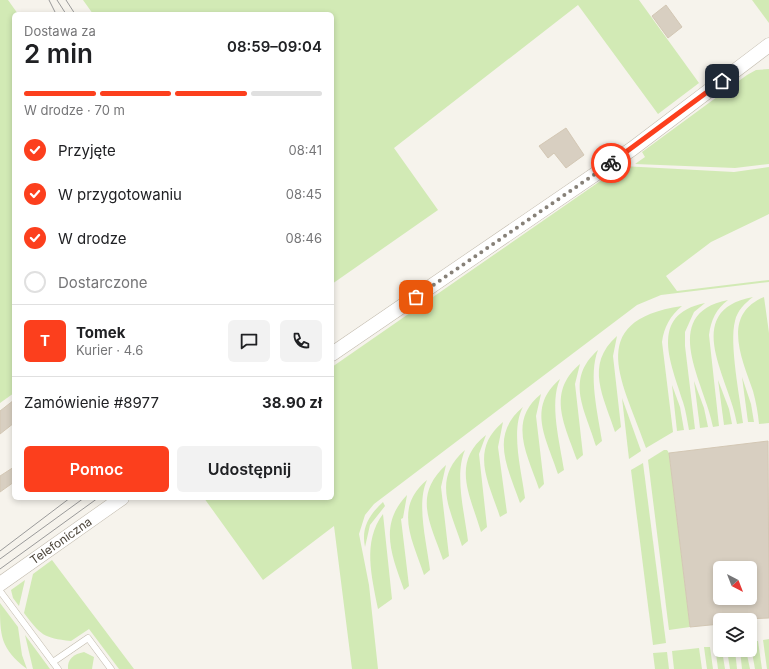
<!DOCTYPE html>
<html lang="pl">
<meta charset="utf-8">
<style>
body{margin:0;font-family:Inter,sans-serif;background:#f2f2f2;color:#202124;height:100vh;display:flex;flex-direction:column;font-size:15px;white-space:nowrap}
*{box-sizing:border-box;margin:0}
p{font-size:13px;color:#757577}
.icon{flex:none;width:22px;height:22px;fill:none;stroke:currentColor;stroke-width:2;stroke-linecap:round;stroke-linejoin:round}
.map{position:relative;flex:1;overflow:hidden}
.panel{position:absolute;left:12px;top:12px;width:322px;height:488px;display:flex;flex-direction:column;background:#fff;border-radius:6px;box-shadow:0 2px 6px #0003}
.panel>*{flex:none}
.needle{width:26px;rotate:138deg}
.tools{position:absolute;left:713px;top:561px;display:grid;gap:8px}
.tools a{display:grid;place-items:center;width:44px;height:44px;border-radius:6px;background:#fff;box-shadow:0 2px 6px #0003;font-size:20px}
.pin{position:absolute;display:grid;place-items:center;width:34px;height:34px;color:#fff;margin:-17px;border-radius:8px;box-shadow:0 2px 6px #0006}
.courier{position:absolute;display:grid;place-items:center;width:40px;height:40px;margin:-20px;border:3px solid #fc3f1d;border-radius:50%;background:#fff;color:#222;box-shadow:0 1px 5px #0007}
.head em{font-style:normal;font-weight:600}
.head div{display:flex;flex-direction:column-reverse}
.head{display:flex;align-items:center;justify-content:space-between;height:68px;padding:0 12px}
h1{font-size:26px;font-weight:600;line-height:30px}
.bar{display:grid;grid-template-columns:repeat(4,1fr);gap:6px 4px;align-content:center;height:48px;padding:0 12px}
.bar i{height:5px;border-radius:3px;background:#e0e0e0}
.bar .on{background:#fc3f1d}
.bar p{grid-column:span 4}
.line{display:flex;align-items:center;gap:10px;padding:0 12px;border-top:1px solid #e0e0e0}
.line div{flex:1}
.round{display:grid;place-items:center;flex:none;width:42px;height:42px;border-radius:6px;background:#f2f2f2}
ol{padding:0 12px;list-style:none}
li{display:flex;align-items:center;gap:12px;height:44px}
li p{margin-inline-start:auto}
li .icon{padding:4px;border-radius:50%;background:#fc3f1d;color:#fff;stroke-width:4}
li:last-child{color:#757577}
li i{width:22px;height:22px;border:2px solid #e0e0e0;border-radius:50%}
.button{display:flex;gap:8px;margin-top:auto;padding:8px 12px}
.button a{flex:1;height:46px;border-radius:6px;background:#fc3f1d;color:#fff;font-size:16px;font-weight:600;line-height:46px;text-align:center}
.button a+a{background:#f2f2f2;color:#202124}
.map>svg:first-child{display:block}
</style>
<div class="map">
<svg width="769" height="669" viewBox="0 0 769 669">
<rect width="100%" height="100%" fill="#f6f3ec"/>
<g fill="#d2eab5">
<path d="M0 0H8L18 14H14V393L0 403Z"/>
<path d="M83 0H639L699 83 658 114 578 5 394 148 438 210 332 284V14H93Z"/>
<path d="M752 0H769V23Z"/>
<path d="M769 69V164L735 168 635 164 645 157 642 152 747 75 756 70Z"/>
<path d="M622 166 734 172 769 167V214L711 242 666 276 677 291 769 280V282L661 295 637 305 374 504 365 515 359 534 369 585 378 669H352L334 526 263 580 204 498H332V367Z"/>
<path d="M753 297C745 303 737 311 735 321 729 343 740 398 743 423L737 424C731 381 679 311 753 297Z"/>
<path d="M764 297 769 333V423L759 424C758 413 756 402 753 391 742 359 721 315 764 297Z"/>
<path d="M728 300C716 309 711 320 709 335L719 426 713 427C706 385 657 314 728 300Z"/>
<path d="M705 303 694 312 685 332V346L695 429 689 430C687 420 686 411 683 402 672 365 647 315 705 303Z"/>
<path d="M682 306C670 316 664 327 662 342L673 432 646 448C625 385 581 321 682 306Z"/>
<path d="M617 336 613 356 621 427 615 432C604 397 584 365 617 336Z"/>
<path d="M598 350C588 375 598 414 602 441L596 446C586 411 564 380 598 350Z"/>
<path d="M580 364 575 384 583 455 577 460C565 425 546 393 580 364Z"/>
<path d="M742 377 751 404 754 422H748Z"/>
<path d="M560 379C549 403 560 443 564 470L558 474C547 439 526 408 560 379Z"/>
<path d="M718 380 729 409 732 424 724 425Z"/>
<path d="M694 381 704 408 708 427 700 428Z"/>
<path d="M672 385 680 407 684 430 677 431Z"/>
<path d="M541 394 536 416 544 484 539 489C528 456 507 421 541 394Z"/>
<path d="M622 398 641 451 629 459Z"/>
<path d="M523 407C510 430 522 473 525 498L520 503C508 468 489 435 523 407Z"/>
<path d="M503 422 498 447 507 513 500 517C489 483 469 450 503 422Z"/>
<path d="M486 435 479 454 487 527 481 532C471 497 450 463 486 435Z"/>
<path d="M465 450C454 475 465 515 468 541L462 546C451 511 431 479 465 450Z"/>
<path d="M664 450H667L669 453 690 627 669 630 648 460Z"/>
<path d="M643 463 666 643 653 645 631 470Z"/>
<path d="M446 465 441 487 449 556 443 560C431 524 412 496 446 465Z"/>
<path d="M427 480C416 504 427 544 430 570L424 575C413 541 393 508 427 480Z"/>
<path d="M407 495 403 518 401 519 409 586 404 590C392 556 378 525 407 495Z"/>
<path d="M383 502 385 506 370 525 365 547C361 528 369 515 383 502Z"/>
<path d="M383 514 392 599 378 609C372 577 362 542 383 514Z"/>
<path d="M52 560 134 669H119L89 629 71 641C43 638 41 635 24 613L33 574Z"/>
<path d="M25 580 19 606 13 598 11 590Z"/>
<path d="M0 603 18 627 22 655 27 669C0 648 0 636 0 603Z"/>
<path d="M25 635 50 669H33Z"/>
<path d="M769 639V669H767L763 640Z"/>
<path d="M750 641H758L762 669H755Z"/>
<path d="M720 645V650H722L725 669H718L715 646Z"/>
<path d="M704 647H710L713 669H707Z"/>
<path d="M699 648 702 669H674L672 651Z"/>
<path d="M727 650H735L737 669H730Z"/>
<path d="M740 650H746L750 669H742Z"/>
<path d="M84 652 94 657 92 669H68C67 659 74 654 84 652Z"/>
<path d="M667 652 669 669H655L653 653Z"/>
</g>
<g fill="#d8cfc1" stroke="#d3c7b4" fill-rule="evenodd">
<path d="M666 5 682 27 668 38 652 16Z"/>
<path d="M566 128 584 155 566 168 554 153 548 158 539 146Z"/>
<path d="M14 400V423L0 434V411Z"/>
<path d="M768 441 769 618 720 620V624L690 627 669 453ZM720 568H750V598H720Z"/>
<path d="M14 467V482L0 492V476Z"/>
</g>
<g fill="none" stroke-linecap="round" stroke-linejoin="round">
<g stroke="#c2bbae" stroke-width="7">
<g id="service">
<path d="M0 591 58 669"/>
<path d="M53 662 88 638 111 669"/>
</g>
</g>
<g stroke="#c2bbae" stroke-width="15">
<g id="tertiary">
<path d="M332 354 632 149 769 45"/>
<path d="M0 584 122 498"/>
</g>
</g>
<use href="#service" stroke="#fff" stroke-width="6"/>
<use href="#tertiary" stroke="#fff" stroke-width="14"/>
<g stroke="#9a9a9a" stroke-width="1">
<path d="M49 0 56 14"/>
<path d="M57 0 66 14"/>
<path d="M66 0 75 14"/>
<path d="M0 551 70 498"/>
<path d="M0 559 84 498"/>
<path d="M0 569 98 498"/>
</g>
</g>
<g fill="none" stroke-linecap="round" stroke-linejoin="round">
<path stroke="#878178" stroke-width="4" stroke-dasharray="0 7.2" d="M416 297 611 163"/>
<path stroke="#fc3f1d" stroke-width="5" d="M611 163 722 81"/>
</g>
<g text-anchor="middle" stroke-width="3" stroke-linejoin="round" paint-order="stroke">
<g font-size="12" fill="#4b4439" stroke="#fff">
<text transform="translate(61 541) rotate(-35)" y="4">Telefoniczna</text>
</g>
</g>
</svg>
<div class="tools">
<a><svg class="needle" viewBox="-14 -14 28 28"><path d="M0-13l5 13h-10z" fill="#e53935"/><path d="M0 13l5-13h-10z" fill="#757577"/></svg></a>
<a><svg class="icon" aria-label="layers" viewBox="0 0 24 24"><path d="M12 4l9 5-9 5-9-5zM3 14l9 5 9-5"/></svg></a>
</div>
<div class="pin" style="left:416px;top:297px;background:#ea580c"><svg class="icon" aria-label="bag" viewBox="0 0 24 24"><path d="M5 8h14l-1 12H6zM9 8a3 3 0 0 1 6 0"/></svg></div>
<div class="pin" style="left:722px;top:81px;background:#1f2937"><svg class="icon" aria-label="home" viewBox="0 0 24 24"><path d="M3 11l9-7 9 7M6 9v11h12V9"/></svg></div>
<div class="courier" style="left:611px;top:163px"><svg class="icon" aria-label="bike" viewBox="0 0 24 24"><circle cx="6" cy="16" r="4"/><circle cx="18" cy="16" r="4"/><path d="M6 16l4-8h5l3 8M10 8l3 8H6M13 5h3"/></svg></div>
<section class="panel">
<div class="head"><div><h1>2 min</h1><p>Dostawa za</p></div><em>08:59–09:04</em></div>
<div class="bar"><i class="on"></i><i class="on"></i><i class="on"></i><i></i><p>W drodze · 70 m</p></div>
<ol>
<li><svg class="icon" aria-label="check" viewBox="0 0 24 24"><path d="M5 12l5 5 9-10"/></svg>Przyjęte<p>08:41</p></li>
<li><svg class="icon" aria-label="check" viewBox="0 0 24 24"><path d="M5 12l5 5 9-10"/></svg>W przygotowaniu<p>08:45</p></li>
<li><svg class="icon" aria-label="check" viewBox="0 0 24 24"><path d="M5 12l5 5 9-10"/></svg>W drodze<p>08:46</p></li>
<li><i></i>Dostarczone</li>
</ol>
<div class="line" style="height:72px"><b class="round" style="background:#fc3f1d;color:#fff">T</b><div><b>Tomek</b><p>Kurier · 4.6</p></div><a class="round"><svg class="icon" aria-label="chat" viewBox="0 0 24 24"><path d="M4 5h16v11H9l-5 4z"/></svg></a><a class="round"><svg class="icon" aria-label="phone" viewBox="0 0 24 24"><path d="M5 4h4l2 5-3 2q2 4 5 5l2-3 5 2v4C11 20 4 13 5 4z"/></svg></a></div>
<div class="line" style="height:52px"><div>Zamówienie #8977</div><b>38.90 zł</b></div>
<div class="button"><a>Pomoc</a><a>Udostępnij</a></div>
</section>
</div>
